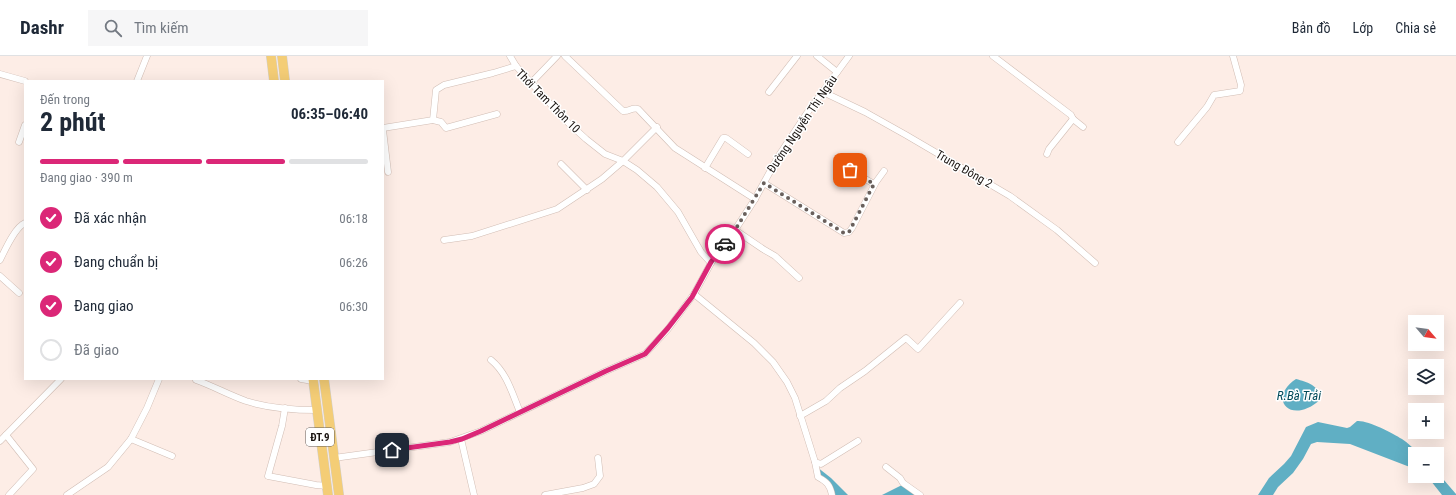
<!DOCTYPE html>
<html lang="vi">
<meta charset="utf-8">
<style>
body{margin:0;font-family:"Roboto Condensed",sans-serif;background:#f6f6f7;color:#1f2937;height:100vh;display:flex;flex-direction:column;font-size:15px;white-space:nowrap}
*{box-sizing:border-box;margin:0}
p{font-size:13px;color:#747a83}
.icon{flex:none;width:22px;height:22px;fill:none;stroke:currentColor;stroke-width:2;stroke-linecap:round;stroke-linejoin:round}
.map{position:relative;flex:1;overflow:hidden}
.panel{position:absolute;left:24px;top:24px;width:360px;height:300px;display:flex;flex-direction:column;background:#fff;border-radius:0px;box-shadow:0 4px 16px #0002}
.panel>*{flex:none}
.needle{width:26px;rotate:118deg}
.controls{position:absolute;left:1408px;top:259px;display:grid;gap:8px}
.controls a{display:grid;place-items:center;width:36px;height:36px;border-radius:0px;background:#fff;box-shadow:0 4px 16px #0002;font-size:20px}
.pin{position:absolute;display:grid;place-items:center;width:34px;height:34px;color:#fff;margin:-17px;border-radius:8px;box-shadow:0 2px 6px #0006}
.courier{position:absolute;display:grid;place-items:center;width:40px;height:40px;margin:-20px;border:3px solid #db2777;border-radius:50%;background:#fff;color:#222;box-shadow:0 1px 5px #0007}
.summary em{font-style:normal;font-weight:700}
.summary div{display:flex;flex-direction:column-reverse}
.summary{display:flex;align-items:center;justify-content:space-between;height:68px;padding:0 16px}
h1{font-size:26px;font-weight:700;line-height:30px}
.bar{display:grid;grid-template-columns:repeat(4,1fr);gap:6px 4px;align-content:center;height:48px;padding:0 16px}
.bar i{height:5px;border-radius:3px;background:#e0e1e3}
.bar .active{background:#db2777}
.bar p{grid-column:span 4}
ol{padding:0 16px;list-style:none}
li{display:flex;align-items:center;gap:12px;height:44px}
li p{margin-inline-start:auto}
li .icon{padding:4px;border-radius:50%;background:#db2777;color:#fff;stroke-width:4}
li:last-child{color:#747a83}
li i{width:22px;height:22px;border:2px solid #e0e1e3;border-radius:50%}
header{display:flex;align-items:center;gap:24px;box-sizing:border-box;height:56px;padding:0 20px;background:#fff;border-bottom:1px solid #e0e1e3}
header strong{font-size:19px}
nav{display:flex;gap:22px;margin-inline-start:auto;font-size:14px}
.search{width:280px;height:36px;background:#f6f6f7;display:flex;align-items:center;gap:10px;box-sizing:border-box;padding:0 14px;border-radius:0px;color:#747a83;font-size:15px}
.map>svg:first-child{display:block}
</style>
<header>
<strong>Dashr</strong>
<div class="search"><svg class="icon" aria-label="search" viewBox="0 0 24 24"><circle cx="10" cy="10" r="6"/><path d="M15 15l6 6"/></svg>Tìm kiếm</div>
<nav><a>Bản đồ</a><a>Lớp</a><a>Chia sẻ</a></nav>
</header>
<div class="map">
<svg width="1456" height="439" viewBox="0 0 1456 439">
<rect width="100%" height="100%" fill="#fdede6"/>
<g fill="#60afc4">
<path d="M1296 323C1307 326 1320 329 1320 344 1290 370 1267 342 1296 323Z"/>
<path d="M1357 365C1368 364 1392 377 1402 383 1408 387 1414 393 1420 398H1415V413L1350 388 1317 386 1311 388 1303 403 1293 417 1278 431 1273 439H1258L1269 422 1284 408 1291 400 1306 371 1318 366 1347 372 1350 371Z"/>
<path d="M817 411 831 422 848 439H835L829 427 819 420Z"/>
<path d="M1437 416 1456 438V439H1442L1427 420H1437Z"/>
<path d="M902 429 917 439H882Z"/>
</g>
<g fill="none" stroke-linecap="round" stroke-linejoin="round">
<g stroke="#d1bdb4" stroke-width="7">
<g id="minor">
<path d="M510 0 516 10"/>
<path d="M565 0 623 55C629 56 632 51 638 53L675 92 755 143"/>
<path d="M817 0 837 16"/>
<path d="M993 0 1071 59 1073 63 1049 93 1047 98"/>
<path d="M0 18 25 25"/>
<path d="M137 25 147 0"/>
<path d="M531 27 557 0"/>
<path d="M769 36 797 0"/>
<path d="M823 36 865 56 906 79 1010 140 1057 174 1095 207"/>
<path d="M1073 63 1083 71"/>
<path d="M433 64 441 66 446 72 497 58"/>
<path d="M383 72 433 64 436 34 444 29 493 17 516 10 563 62 586 83 605 98 623 105 637 114 657 131 678 156 701 196 711 207"/>
<path d="M383 74 388 116"/>
<path d="M19 86 25 69"/>
<path d="M1178 86 1207 51 1214 39 1240 35 1241 29 1233 0"/>
<path d="M561 108 587 134"/>
<path d="M705 112 723 82H726L748 98"/>
<path d="M850 114 874 128"/>
<path d="M764 127 844 177 849 176 852 172 876 126 884 115"/>
<path d="M735 174 763 193 775 200 799 222"/>
<path d="M444 184 472 180 557 153 602 123 623 105 657 71"/>
<path d="M0 204C5 194 15 171 25 167"/>
<path d="M0 220 19 237"/>
<path d="M694 238 754 287 773 306 787 326 795 342 815 406 821 408 858 385"/>
<path d="M491 304C507 317 512 337 520 356"/>
<path d="M301 323 313 325"/>
<path d="M196 324C213 330 229 339 246 345 268 352 293 354 317 354"/>
<path d="M285 352 282 370 268 420 316 429 327 430"/>
<path d="M800 360 826 345 840 332 865 315 906 282 918 293 960 247"/>
<path d="M6 379 33 413 9 439"/>
<path d="M131 383 172 400"/>
<path d="M461 383 474 439"/>
<path d="M0 385 61 323"/>
<path d="M334 402 450 386 481 375 606 315 645 298 668 273 694 238 711 207 735 174 755 143 778 101 807 57 849 0"/>
<path d="M815 406 818 421C827 426 830 429 832 439"/>
<path d="M886 411 900 422 903 427 920 439"/>
<path d="M67 439 108 411 131 383 147 352 159 323"/>
<path d="M545 439 583 432 594 428 600 420 598 402"/>
</g>
</g>
<g stroke="#d1d0cf" stroke-width="10">
<g id="primary">
<path d="M271 0 274 25"/>
<path d="M282 0 285 25"/>
<path d="M313 323 328 439"/>
<path d="M324 323 339 439"/>
</g>
</g>
<use href="#minor" stroke="#fff" stroke-width="6"/>
<use href="#primary" stroke="#f4cd76" stroke-width="9"/>
</g>
<g fill="none" stroke-linecap="round" stroke-linejoin="round">
<path stroke="#69605c" stroke-width="4" stroke-dasharray="0 7.2" d="M725 188 735 174 764 127 844 177 849 176 874 128 850 114"/>
<path stroke="#db2777" stroke-width="5" d="M392 394 450 386 462 383 481 375 606 315 645 298 668 272 692 241 711 206 725 188"/>
</g>
<g text-anchor="middle" stroke-width="3" stroke-linejoin="round" paint-order="stroke">
<rect fill="#fff" stroke="#5f5a58" stroke-width="1" x="306" y="372" width="28" height="18" rx="3"/>
<g font-size="11" font-weight="bold" fill="#1a1411">
<text x="320" y="385">ĐT.9</text>
</g>
<g font-size="12" fill="#1a1411" stroke="#fff">
<text transform="translate(548 45) rotate(45)" y="4">Thới Tam Thôn 10</text>
<text transform="translate(802 68) rotate(-56)" y="4">Đường Nguyễn Thị Ngâu</text>
<text transform="translate(964 113) rotate(30)" y="4">Trung Đông 2</text>
</g>
<g font-size="13" font-style="italic" fill="#004a5a" stroke="#fff">
<text x="1299" y="344">R.Bà Trải</text>
</g>
</g>
</svg>
<div class="controls">
<a><svg class="needle" viewBox="-14 -14 28 28"><path d="M0-13l5 13h-10z" fill="#e53935"/><path d="M0 13l5-13h-10z" fill="#747a83"/></svg></a>
<a><svg class="icon" aria-label="layers" viewBox="0 0 24 24"><path d="M12 4l9 5-9 5-9-5zM3 14l9 5 9-5"/></svg></a>
<a>+</a>
<a>−</a>
</div>
<div class="pin" style="left:850px;top:114px;background:#ea580c"><svg class="icon" aria-label="bag" viewBox="0 0 24 24"><path d="M5 8h14l-1 12H6zM9 8a3 3 0 0 1 6 0"/></svg></div>
<div class="pin" style="left:392px;top:394px;background:#1f2937"><svg class="icon" aria-label="home" viewBox="0 0 24 24"><path d="M3 11l9-7 9 7M6 9v11h12V9"/></svg></div>
<div class="courier" style="left:725px;top:188px"><svg class="icon" aria-label="car" viewBox="0 0 24 24"><path d="M5 17H2v-5l4-1 3-4h7l3 4 3 1v5h-3M9 17h6M6 11h13"/><circle cx="7" cy="17" r="2"/><circle cx="17" cy="17" r="2"/></svg></div>
<section class="panel">
<div class="summary"><div><h1>2 phút</h1><p>Đến trong</p></div><em>06:35–06:40</em></div>
<div class="bar"><i class="active"></i><i class="active"></i><i class="active"></i><i></i><p>Đang giao · 390 m</p></div>
<ol>
<li><svg class="icon" aria-label="check" viewBox="0 0 24 24"><path d="M5 12l5 5 9-10"/></svg>Đã xác nhận<p>06:18</p></li>
<li><svg class="icon" aria-label="check" viewBox="0 0 24 24"><path d="M5 12l5 5 9-10"/></svg>Đang chuẩn bị<p>06:26</p></li>
<li><svg class="icon" aria-label="check" viewBox="0 0 24 24"><path d="M5 12l5 5 9-10"/></svg>Đang giao<p>06:30</p></li>
<li><i></i>Đã giao</li>
</ol>
</section>
</div>
